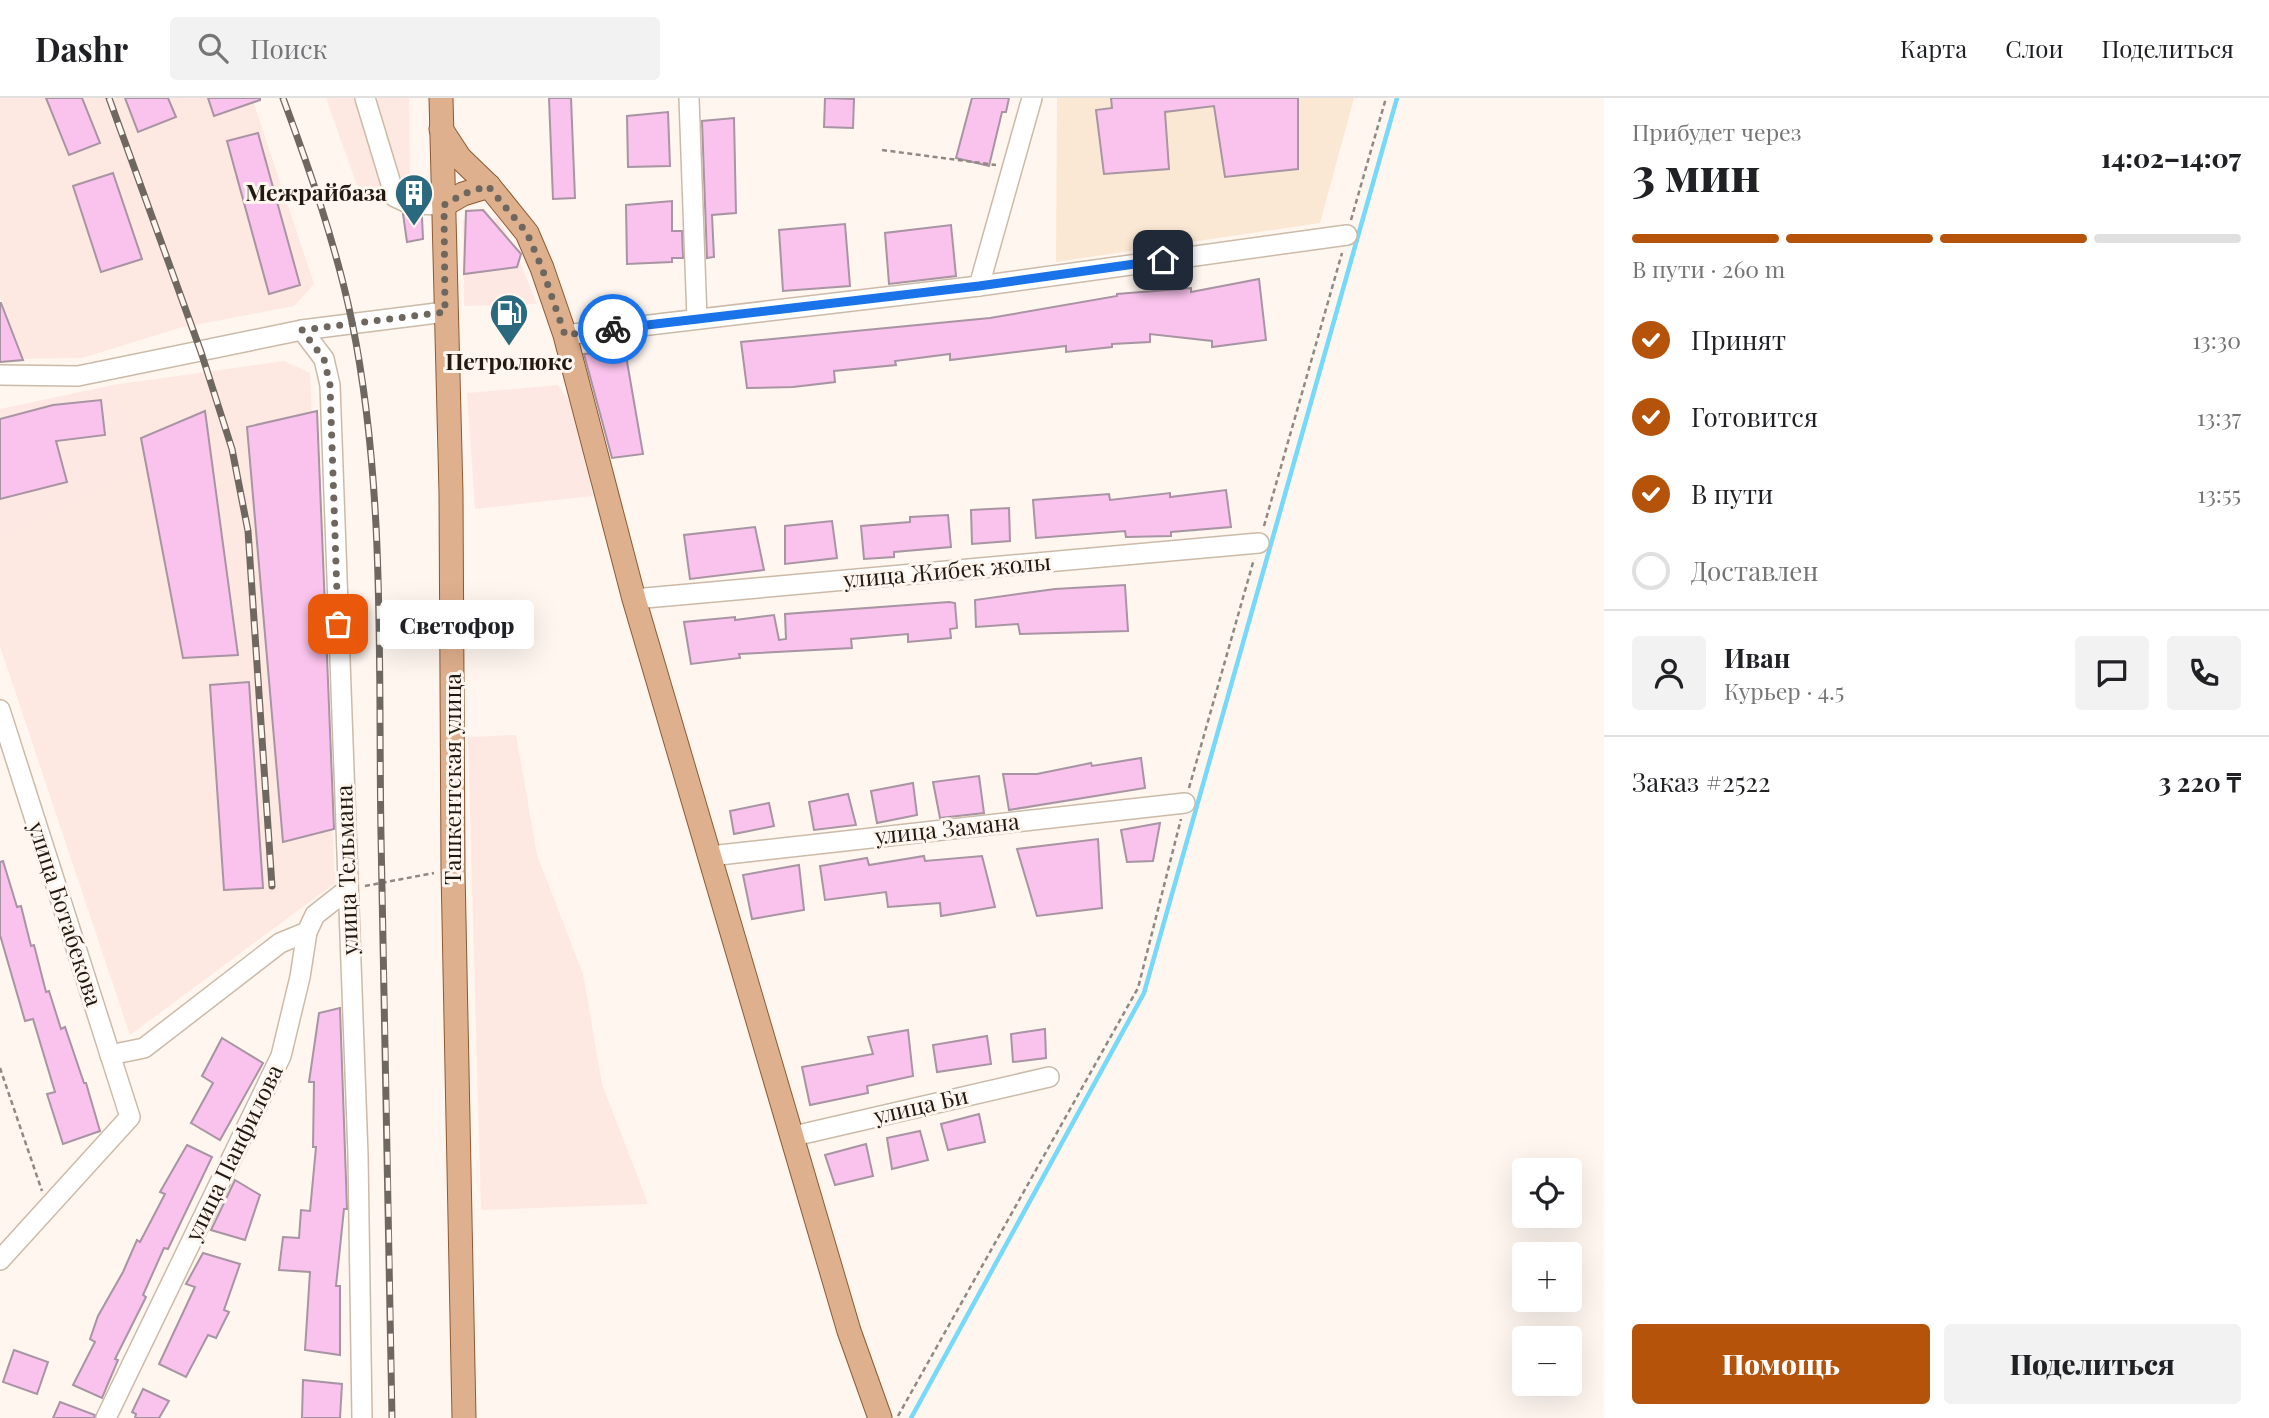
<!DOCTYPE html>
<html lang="ru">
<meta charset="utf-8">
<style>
body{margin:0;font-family:"Playfair Display",serif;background:#f2f2f2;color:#202124;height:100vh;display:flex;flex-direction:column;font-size:26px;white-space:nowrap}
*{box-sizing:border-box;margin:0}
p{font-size:23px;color:#757577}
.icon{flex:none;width:38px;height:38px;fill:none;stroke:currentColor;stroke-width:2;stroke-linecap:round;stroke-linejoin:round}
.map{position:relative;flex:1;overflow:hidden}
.drawer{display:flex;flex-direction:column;background:#fff;width:665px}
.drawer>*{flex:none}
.controls{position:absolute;left:1512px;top:1060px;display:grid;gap:14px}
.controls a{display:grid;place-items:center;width:70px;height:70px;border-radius:7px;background:#fff;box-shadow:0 7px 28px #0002;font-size:35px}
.pin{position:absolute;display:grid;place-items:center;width:60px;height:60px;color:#fff;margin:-30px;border-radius:14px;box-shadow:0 4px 10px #0006}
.courier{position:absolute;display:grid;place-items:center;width:70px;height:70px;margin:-35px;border:5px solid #1a73e8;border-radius:50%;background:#fff;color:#222;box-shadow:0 2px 9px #0007}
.bubble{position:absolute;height:49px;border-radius:7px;background:#fff;box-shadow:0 7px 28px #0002;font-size:23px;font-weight:800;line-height:49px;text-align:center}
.head em{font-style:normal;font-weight:800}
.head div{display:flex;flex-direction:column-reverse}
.head{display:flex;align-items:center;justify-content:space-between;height:119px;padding:0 28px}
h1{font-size:46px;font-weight:800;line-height:52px}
.bar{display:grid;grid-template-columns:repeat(4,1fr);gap:10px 7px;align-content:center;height:84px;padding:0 28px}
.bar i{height:9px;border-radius:5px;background:#e0e0e0}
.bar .current{background:#b45309}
.bar p{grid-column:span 4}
.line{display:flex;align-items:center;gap:18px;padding:0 28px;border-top:2px solid #e0e0e0}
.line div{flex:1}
.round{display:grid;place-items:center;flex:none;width:74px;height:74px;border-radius:7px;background:#f2f2f2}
ol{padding:0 28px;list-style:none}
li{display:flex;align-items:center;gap:21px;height:77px}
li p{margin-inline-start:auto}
li .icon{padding:7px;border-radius:50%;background:#b45309;color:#fff;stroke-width:4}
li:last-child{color:#757577}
li i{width:38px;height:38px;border:4px solid #e0e0e0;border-radius:50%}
.cta{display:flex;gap:14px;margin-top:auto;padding:14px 28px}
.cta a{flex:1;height:80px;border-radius:7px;background:#b45309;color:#fff;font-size:28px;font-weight:800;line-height:80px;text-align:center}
.cta a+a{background:#f2f2f2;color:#202124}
header{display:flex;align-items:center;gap:42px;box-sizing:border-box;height:98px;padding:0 35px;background:#fff;border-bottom:2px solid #e0e0e0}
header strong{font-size:33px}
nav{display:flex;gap:38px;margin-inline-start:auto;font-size:24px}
.search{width:490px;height:63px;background:#f2f2f2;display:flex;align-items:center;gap:18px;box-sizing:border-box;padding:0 24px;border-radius:7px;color:#757577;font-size:26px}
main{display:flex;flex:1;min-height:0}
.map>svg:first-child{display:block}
</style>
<header>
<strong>Dashr</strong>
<div class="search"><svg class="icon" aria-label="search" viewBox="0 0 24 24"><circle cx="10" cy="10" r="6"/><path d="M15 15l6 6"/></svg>Поиск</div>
<nav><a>Карта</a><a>Слои</a><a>Поделиться</a></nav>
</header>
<main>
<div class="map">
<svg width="1604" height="1320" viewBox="0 0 1604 1320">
<rect width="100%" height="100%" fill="#fef6ef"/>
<g fill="#fee8e4">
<path d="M498 120 514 149 537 206 464 208 463 122Z"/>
<path d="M113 287 141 370 0 440V311Z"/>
<path d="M558 287 572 308 593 398 475 411 467 295Z"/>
</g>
<g fill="#fde9e1">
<path d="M0 0H252L314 186 294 208 179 230 82 260 10 261 8 220 0 198Z"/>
<path d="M326 0H409L410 82 359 93Z"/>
<path d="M284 263 310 275 335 785 130 937 0 548V440L141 370 113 287Z"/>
<path d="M516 637 537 757 583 876 602 986 648 1106 481 1112 468 639Z"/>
</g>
<path fill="#fbe8d4" d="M1057 0H1354L1320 125 1056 164Z"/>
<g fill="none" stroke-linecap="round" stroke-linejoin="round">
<path stroke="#76d9f9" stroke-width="4.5" d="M911 1320 1144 895 1397 0"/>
</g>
<g fill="#fac3ed" stroke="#a894a3" stroke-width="2">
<path d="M46 0H82L100 45 69 57Z"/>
<path d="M125 0H168L176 19 138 34Z"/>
<path d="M208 0H260V2L214 18Z"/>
<path d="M549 0H571L575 100 553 101Z"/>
<path d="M825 0 854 1 853 30 824 29Z"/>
<path d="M972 0H1009L1006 14H1002L989 68 956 60Z"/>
<path d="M1111 0H1298V71L1225 79 1214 8 1165 14 1169 71 1104 76 1096 12 1112 10Z"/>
<path d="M668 14 670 68 628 69 627 18Z"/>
<path d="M734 20 736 115 712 117 714 159 707 160 702 23Z"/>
<path d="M258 35 300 187 269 196 227 43Z"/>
<path d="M113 75 142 161 101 174 73 88Z"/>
<path d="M672 103V133H682L683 160H672V164L627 166 626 107Z"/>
<path d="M483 112 521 156 517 169 464 176 466 113Z"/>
<path d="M403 116 422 119 423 141 407 144Z"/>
<path d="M845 126 850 188 783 193 779 132Z"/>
<path d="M951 127 956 178 889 186 885 135Z"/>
<path d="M1259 181 1266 242 1212 249V243L1150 236V244L1112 246V249L1066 254V248L950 262V256L895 263 896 267 834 273 835 284 793 289 747 290 741 244 990 220 1117 198V196L1191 190V194Z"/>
<path d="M0 205H1L23 262 0 264Z"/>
<path d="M625 252 643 356 612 360 584 256Z"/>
<path d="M101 302 105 337 56 343 67 384 0 401V321L53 307Z"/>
<path d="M205 313 238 557 183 560 141 340Z"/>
<path d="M317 313 334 731 283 744 247 329Z"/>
<path d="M1226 392 1231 429 1171 434V438L1126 439 1125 433 1036 440 1033 402 1109 396 1110 402 1170 395V399Z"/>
<path d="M1009 410 1010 443 972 446 971 412Z"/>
<path d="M948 417 951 449 894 454V459L864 461 861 428 910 424V419Z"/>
<path d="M832 423 837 460 785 466V428Z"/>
<path d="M755 429 764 472 690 481 684 437Z"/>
<path d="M1125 487 1128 533 1020 536 1018 526 976 529 975 502 1055 491Z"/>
<path d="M949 504 955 505 957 530 950 531 951 540 908 544V536L851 541 852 550 739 556 740 560 691 566 684 524 735 519V522L774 517 779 542 786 541 785 516Z"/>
<path d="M249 584 263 790 224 792 210 587Z"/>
<path d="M1141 660 1145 690 1009 712 1003 676H1037L1091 665 1092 668Z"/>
<path d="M979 678 984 715 940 720 933 684Z"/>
<path d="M913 685 917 717 877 725 871 693Z"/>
<path d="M848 696 856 727 814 732 809 704Z"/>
<path d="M769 705 774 728 734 736 730 713Z"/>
<path d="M1160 725 1153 763 1127 764 1121 732Z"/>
<path d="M1098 741 1102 810 1037 818 1017 751Z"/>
<path d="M924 758 925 763 982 758 995 809 941 818 940 805 888 809 886 794 825 802 820 768 867 760 869 767Z"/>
<path d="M3 763 17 809 21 808 31 848 34 847 46 894 49 893 61 931 65 929 84 985H86L100 1033 63 1046 47 996 55 994 33 921 25 923 0 837V764Z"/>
<path d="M799 767 804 812 752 821 743 777Z"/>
<path d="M340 910 347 1111H344L336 1188H340V1257L305 1252 310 1174 279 1172 283 1139 299 1140 301 1112 310 1113 316 1049H313L314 984H309L319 915Z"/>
<path d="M1045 931 1046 960 1013 964 1011 936Z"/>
<path d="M908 932 913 978 867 988 868 995 810 1007 802 969 873 956 868 939Z"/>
<path d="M987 938 991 966 937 974 933 947Z"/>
<path d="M222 940 263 965 220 1042 191 1025 213 985 202 978Z"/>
<path d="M979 1016 985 1044 948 1052 941 1026Z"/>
<path d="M920 1033 928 1062 892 1071 887 1040Z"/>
<path d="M866 1046 873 1078 835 1087 825 1057Z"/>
<path d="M187 1047 212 1059 168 1151 164 1150 143 1197 146 1199 115 1261 118 1262 102 1300 73 1287 95 1244 90 1241 98 1218 123 1174 137 1142 140 1144 165 1096 160 1094Z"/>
<path d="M235 1082 260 1097 245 1142 211 1132Z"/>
<path d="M203 1155 240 1166 224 1212 229 1214 216 1240 208 1237 186 1279 159 1266 195 1189 186 1186Z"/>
<path d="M14 1252 48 1264 37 1296 3 1284Z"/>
<path d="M303 1282 342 1286 340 1320H302Z"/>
<path d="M143 1291 169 1303 159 1320H135L136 1316 132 1314Z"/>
<path d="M60 1304 95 1317 94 1320H53Z"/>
</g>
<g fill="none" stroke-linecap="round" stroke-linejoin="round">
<g stroke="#ccbaa8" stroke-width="22">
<g id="minor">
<path d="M365 0 395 99 410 106 444 107"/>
<path d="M689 0 697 221"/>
<path d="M979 188 1032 0"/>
<path d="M302 232 324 261 330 287 358 1057 362 1320"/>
<path d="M565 237 979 188 1347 137"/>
<path d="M0 277 78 278 302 232 445 214"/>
<path d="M634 501 1259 445"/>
<path d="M0 612 130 1019 0 1162"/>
<path d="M710 758 1185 705"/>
<path d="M110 957 144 950 280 845 307 834"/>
<path d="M794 1038 1049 979"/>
<path d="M106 1320 281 958 300 879 307 834 315 817 348 791"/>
</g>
</g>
<g stroke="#8e5932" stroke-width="25">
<g id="major">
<path d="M441 0 451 395 453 772 464 1320"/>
<path d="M441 31 460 60 489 88 527 135 542 170 565 237 634 501 849 1233 880 1320"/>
<path d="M444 107 463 96 489 88"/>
</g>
</g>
<g stroke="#908982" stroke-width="2.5" stroke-dasharray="5 3.5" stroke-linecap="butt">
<path d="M882 52 996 67"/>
<path d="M1351 122 1386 0"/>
<path d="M1264 428 1342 155"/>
<path d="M1189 690 1254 461"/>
<path d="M365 788 434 775"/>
<path d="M0 970 42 1093"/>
<path d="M898 1318 1138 890 1181 721"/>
</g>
<use href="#minor" stroke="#fff" stroke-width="19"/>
<use href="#major" stroke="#dfb08e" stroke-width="23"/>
<g stroke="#6e6861" stroke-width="7">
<g id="rail">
<path d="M109 0 201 254 232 351 248 433 272 788"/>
<path d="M283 0C310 73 336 147 352 224 386 391 378 568 381 738 385 932 389 1126 392 1320"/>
</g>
</g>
<use href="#rail" stroke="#fef6ef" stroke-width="4.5" stroke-dasharray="13" stroke-linecap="butt"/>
</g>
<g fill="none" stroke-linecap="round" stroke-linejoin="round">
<path stroke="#6e6760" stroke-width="7" stroke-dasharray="0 12.6" d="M338 526 330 287 324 261 302 232 445 214 444 107 463 96 488 88 527 135 542 170 565 237 613 231"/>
<path stroke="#1a73e8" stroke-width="9" d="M613 231 979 188 1163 162"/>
</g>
<defs>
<g id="building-pin" transform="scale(2.0125)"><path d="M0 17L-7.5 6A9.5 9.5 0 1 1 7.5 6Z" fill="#2a697e" stroke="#fef6ef"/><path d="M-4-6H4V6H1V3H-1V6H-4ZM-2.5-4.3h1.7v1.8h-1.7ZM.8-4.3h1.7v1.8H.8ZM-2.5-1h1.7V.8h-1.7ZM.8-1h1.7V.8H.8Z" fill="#fff"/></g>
<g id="fuel-pin" transform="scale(2.0125)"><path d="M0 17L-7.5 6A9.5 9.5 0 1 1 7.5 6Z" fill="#2a697e" stroke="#fef6ef"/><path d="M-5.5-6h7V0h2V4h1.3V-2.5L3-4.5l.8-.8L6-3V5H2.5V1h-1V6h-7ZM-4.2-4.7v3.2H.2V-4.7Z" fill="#fff"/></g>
</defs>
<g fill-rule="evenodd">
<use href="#building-pin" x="414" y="95"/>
<use href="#fuel-pin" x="509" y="215"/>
</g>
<g text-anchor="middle" stroke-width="6" stroke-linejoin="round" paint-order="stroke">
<g font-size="23" font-weight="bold" fill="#201a13" stroke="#fef6ef" text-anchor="end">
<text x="387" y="103">Межрайбаза</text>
<text x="509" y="272" text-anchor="middle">Петролюкс</text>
</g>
<g font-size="23" fill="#201a13" stroke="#fef6ef">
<text transform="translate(947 473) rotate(-5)" y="8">улица Жибек жолы</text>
<text transform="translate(453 681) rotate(-90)" y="8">Ташкентская улица</text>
<text transform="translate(947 731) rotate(-6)" y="8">улица Замана</text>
<text transform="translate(347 772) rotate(-92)" y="8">улица Тельмана</text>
<text transform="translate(65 816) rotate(72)" y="8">улица Ботабекова</text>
<text transform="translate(921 1008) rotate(-13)" y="8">улица Би</text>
<text transform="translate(234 1055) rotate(-64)" y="8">улица Панфилова</text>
</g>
</g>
</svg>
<div class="controls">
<a><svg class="icon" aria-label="locate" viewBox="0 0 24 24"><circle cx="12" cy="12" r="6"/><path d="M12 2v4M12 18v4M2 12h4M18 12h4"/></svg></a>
<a>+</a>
<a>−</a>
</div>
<div class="pin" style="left:338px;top:526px;background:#ea580c"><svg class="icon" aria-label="bag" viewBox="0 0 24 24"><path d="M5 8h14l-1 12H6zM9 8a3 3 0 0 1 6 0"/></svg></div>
<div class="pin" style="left:1163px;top:162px;background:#1f2937"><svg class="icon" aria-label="home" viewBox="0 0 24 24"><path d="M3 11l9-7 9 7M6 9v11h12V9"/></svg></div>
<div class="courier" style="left:613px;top:231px"><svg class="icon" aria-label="bike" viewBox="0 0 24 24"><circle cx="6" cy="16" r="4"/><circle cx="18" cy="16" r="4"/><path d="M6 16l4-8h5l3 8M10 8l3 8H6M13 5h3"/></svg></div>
<div class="bubble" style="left:380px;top:502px;width:154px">Светофор</div>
</div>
<section class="drawer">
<div class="head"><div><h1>3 мин</h1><p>Прибудет через</p></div><em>14:02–14:07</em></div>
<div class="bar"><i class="current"></i><i class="current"></i><i class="current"></i><i></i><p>В пути · 260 m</p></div>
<ol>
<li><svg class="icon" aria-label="check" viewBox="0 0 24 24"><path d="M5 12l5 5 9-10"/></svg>Принят<p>13:30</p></li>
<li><svg class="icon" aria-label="check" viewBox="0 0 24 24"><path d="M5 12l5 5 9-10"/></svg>Готовится<p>13:37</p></li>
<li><svg class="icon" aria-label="check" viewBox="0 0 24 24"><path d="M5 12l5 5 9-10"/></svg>В пути<p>13:55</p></li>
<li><i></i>Доставлен</li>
</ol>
<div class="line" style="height:126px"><a class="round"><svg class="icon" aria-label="person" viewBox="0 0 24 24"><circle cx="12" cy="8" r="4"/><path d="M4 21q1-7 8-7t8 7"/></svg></a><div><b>Иван</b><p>Курьер · 4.5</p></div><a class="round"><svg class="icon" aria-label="chat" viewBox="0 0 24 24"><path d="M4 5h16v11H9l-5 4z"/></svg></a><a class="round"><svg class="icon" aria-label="phone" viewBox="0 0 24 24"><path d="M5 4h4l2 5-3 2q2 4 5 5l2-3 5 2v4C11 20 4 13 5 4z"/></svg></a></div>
<div class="line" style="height:91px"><div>Заказ #2522</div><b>3 220 ₸</b></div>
<div class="cta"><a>Помощь</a><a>Поделиться</a></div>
</section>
</main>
